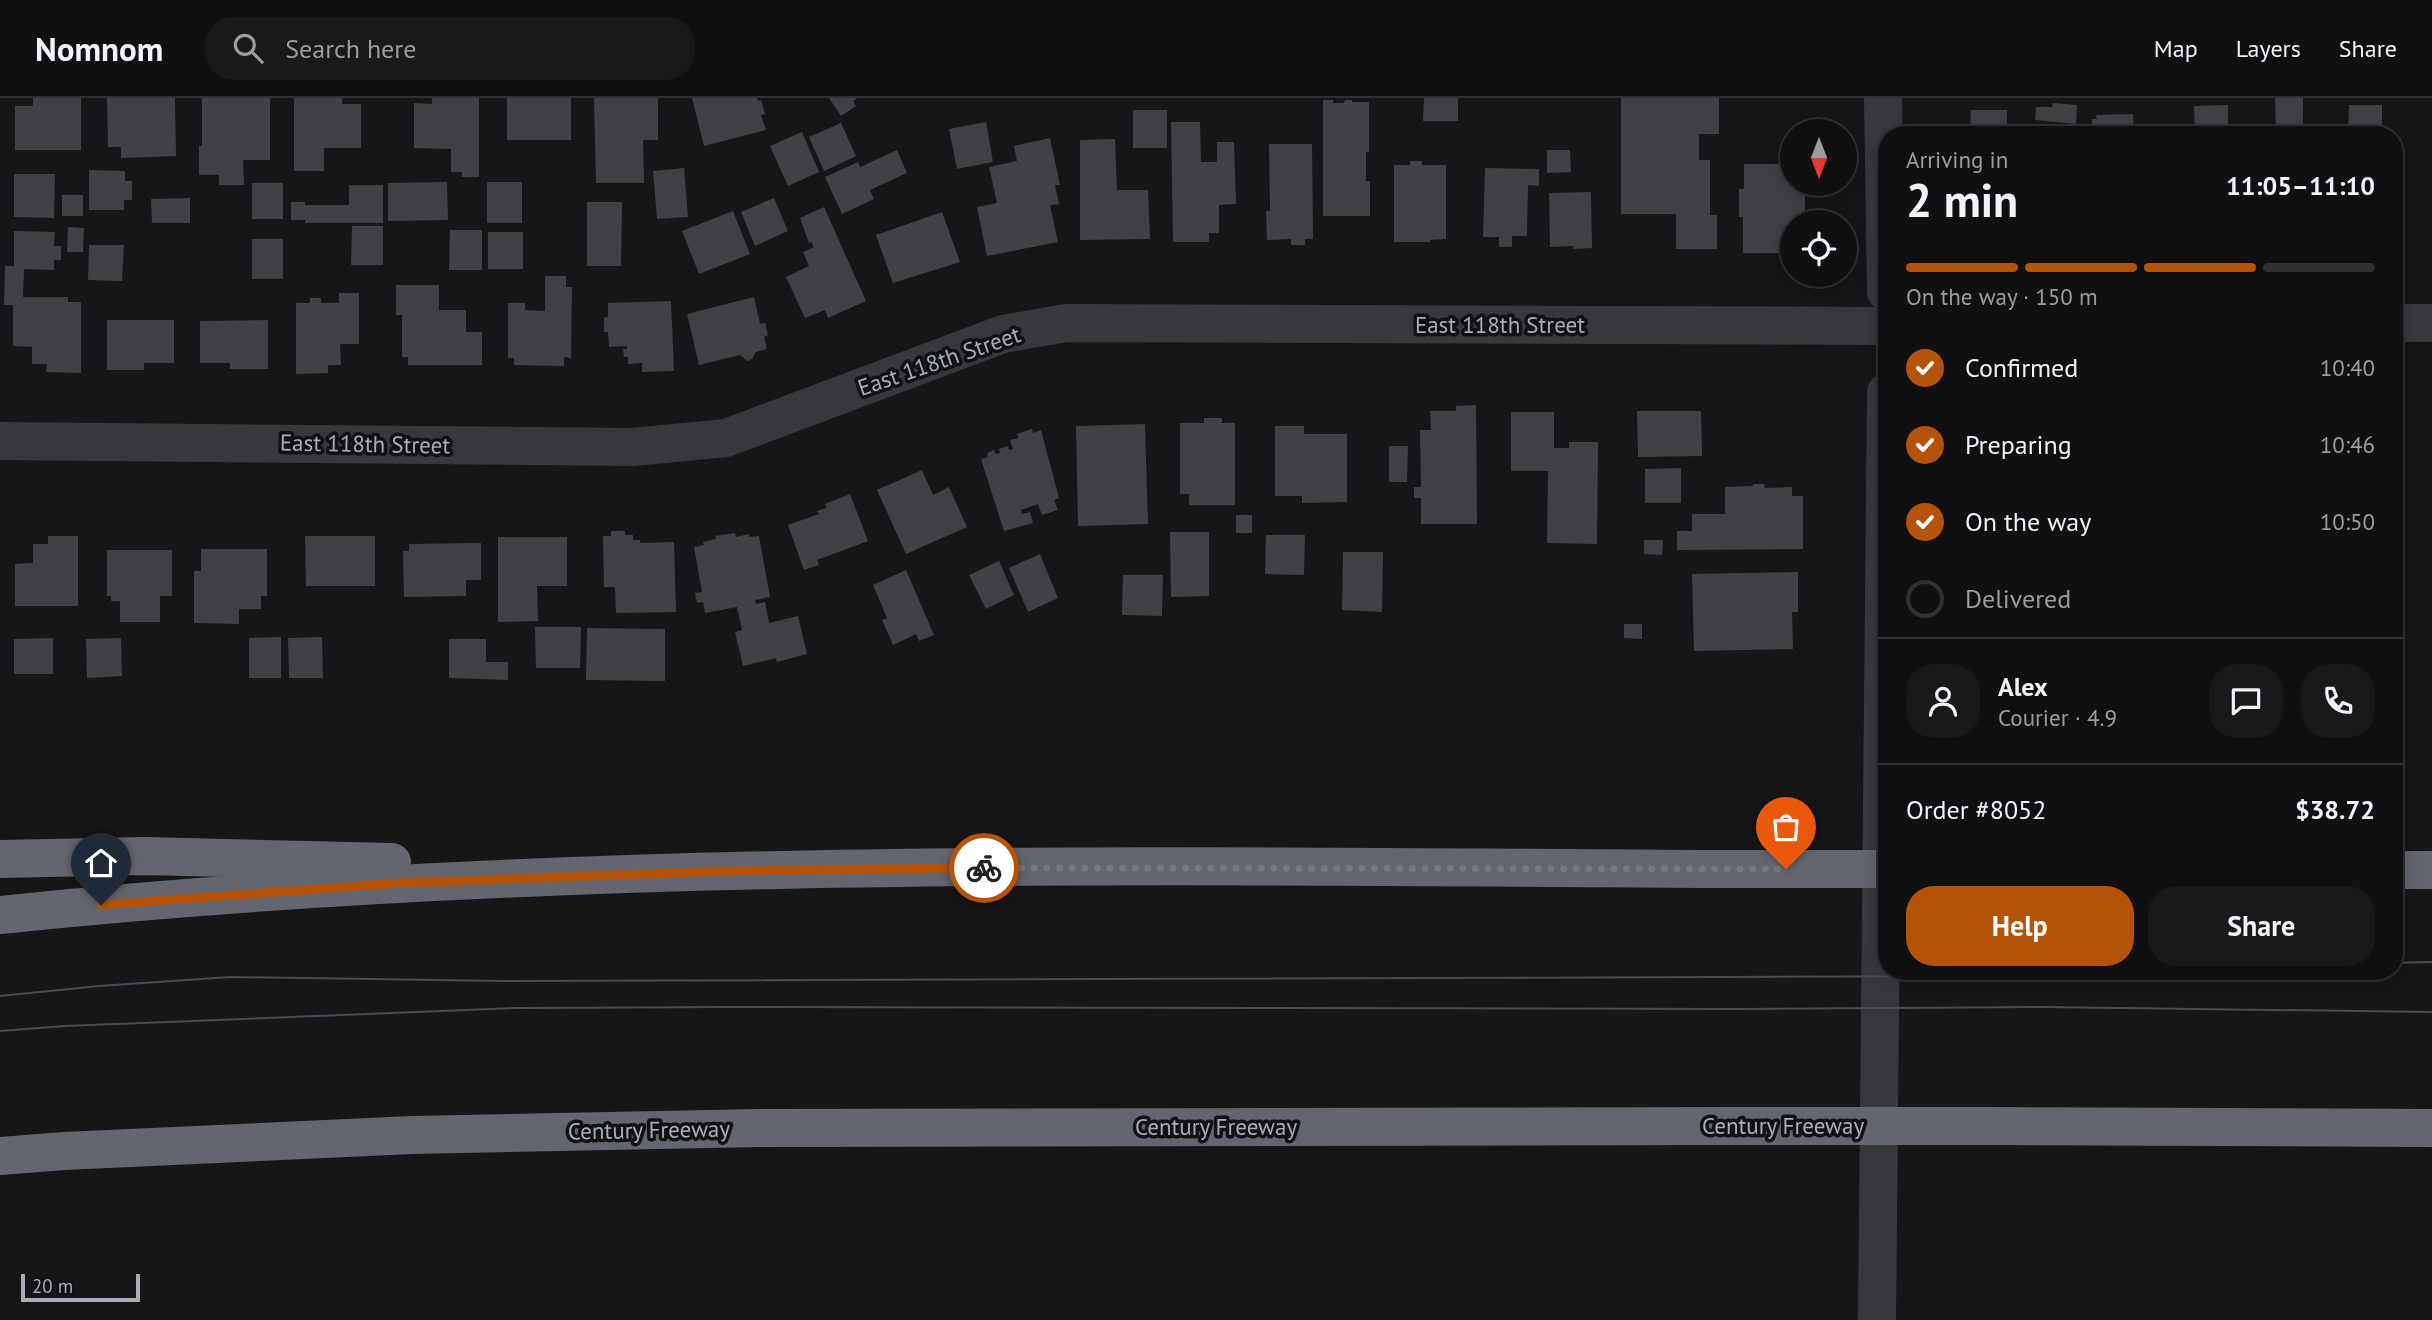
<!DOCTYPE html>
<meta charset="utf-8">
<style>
body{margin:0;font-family:"PT Sans",sans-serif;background:#19191b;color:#f1f3f6;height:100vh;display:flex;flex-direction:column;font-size:26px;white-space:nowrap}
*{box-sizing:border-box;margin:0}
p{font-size:23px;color:#9c9d9f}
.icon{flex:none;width:38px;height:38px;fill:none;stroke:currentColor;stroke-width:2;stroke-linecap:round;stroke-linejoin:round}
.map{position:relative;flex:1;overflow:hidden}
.side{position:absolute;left:1878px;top:28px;width:525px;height:854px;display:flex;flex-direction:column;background:#101012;border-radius:28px;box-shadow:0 4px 18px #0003,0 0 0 2px #303032}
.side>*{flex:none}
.needle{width:46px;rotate:180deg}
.fabs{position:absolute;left:1780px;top:21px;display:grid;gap:14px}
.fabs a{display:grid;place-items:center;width:77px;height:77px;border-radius:50%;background:#101012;box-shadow:0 4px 18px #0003,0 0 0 2px #303032;font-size:35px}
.scale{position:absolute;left:21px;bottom:18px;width:119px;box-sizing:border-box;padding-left:7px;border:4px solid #a8adb8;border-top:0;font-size:19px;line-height:24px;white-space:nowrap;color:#a8adb8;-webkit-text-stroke:5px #111113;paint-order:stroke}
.pin{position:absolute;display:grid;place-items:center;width:60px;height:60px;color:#fff;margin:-72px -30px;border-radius:50% 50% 50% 0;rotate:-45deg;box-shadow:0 0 7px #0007}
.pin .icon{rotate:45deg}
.courier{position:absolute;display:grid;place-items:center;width:70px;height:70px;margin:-35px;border:5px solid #b45309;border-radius:50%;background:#fff;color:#222;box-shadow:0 2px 9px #0007}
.overview em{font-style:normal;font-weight:700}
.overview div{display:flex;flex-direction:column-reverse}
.overview{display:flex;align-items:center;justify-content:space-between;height:119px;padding:0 28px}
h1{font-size:46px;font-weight:700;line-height:52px}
.bar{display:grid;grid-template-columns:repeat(4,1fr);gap:10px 7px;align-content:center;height:84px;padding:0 28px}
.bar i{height:9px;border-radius:5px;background:#303032}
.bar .on{background:#b45309}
.bar p{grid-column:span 4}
.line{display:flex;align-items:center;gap:18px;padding:0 28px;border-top:2px solid #303032}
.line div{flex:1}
.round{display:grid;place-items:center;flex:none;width:74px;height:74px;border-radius:28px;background:#19191b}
ol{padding:0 28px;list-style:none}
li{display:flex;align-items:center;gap:21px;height:77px}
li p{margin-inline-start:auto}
li .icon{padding:7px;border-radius:50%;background:#b45309;color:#fff;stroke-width:4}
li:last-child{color:#9c9d9f}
li i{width:38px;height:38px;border:4px solid #303032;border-radius:50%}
.primary-button{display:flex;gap:14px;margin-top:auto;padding:14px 28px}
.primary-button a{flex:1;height:80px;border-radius:28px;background:#b45309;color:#fff;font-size:28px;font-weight:700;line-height:80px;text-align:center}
.primary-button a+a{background:#19191b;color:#f1f3f6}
header{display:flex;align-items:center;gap:42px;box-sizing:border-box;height:98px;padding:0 35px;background:#101012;border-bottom:2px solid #303032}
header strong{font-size:33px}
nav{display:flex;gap:38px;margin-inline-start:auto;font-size:24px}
.search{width:490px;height:63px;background:#19191b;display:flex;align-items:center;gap:18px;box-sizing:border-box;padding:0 24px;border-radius:28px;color:#9c9d9f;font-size:26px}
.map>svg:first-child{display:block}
</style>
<header>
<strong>Nomnom</strong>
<div class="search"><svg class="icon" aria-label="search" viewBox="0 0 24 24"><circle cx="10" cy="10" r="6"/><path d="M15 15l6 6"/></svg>Search here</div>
<nav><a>Map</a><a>Layers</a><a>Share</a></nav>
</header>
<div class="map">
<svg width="2432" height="1222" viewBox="0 0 2432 1222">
<rect width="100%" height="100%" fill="#161618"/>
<g fill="#404145">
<path d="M33 0H81V52H15V8H33Z"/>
<path d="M107 0H175L176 58 121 60V49H108Z"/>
<path d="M202 0H270V62H243L244 87H219V77H199V48H202Z"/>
<path d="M294 0H342V6H361V50H324V73H294Z"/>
<path d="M432 0H479V79H462V74H451V51L414 50V5L432 6Z"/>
<rect x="507" y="0" width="64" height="42"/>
<path d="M594 0H658V42H643L644 85H596Z"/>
<path d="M692 0H757L758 3 761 2 765 16 761 17 766 32 704 48Z"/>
<path d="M829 0H857L853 3 856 8 841 18Z"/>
<path d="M1424 0H1458V23H1423Z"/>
<path d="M1621 0H1719V36H1699V62H1710V117H1717V151H1676V116H1621Z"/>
<path d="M2275 0H2303V31H2276Z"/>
<path d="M1323 2H1333V5H1344L1345 2H1352V4H1369V54H1366V83H1370V118H1323Z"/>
<path d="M2053 5 2077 7 2076 26 2035 22 2036 9H2052Z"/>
<path d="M2228 7V37H2195L2194 8Z"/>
<path d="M2349 7H2382V37H2348Z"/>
<rect x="1133" y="12" width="34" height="38"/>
<path d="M1971 12H2007V37H1970Z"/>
<path d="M2133 16 2134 37H2097V27H2092V21H2097L2096 17Z"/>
<path d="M986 24 993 64 957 71 949 31Z"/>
<path d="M1171 24H1200L1201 64H1217V44H1234L1236 106 1219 107V135H1209V144H1173Z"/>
<path d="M841 25 856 58 824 73 809 39Z"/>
<rect x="2239" y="27" width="20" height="10"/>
<path d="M802 34 819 74 788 88 770 48Z"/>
<path d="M1050 40 1060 87H1055L1059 106 1050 107 1058 144 987 158 977 109 997 105 989 69 1017 63 1014 48Z"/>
<path d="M1115 41 1117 92H1148L1150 141 1080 142V42Z"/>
<path d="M1269 46H1312L1313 141H1305V147H1291V141L1267 142 1266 113H1270Z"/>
<path d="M897 52 907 75 870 92 874 101 842 116 825 79 858 64 860 69Z"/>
<path d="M1547 52H1570L1571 74 1547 75Z"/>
<path d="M1410 63H1422V67H1446V141L1430 142V144H1394V67H1410Z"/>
<path d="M1744 66H1792V86H1805V124H1792V155H1743V119H1739V91H1744Z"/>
<path d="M684 70 688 119 657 121 653 73Z"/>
<path d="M1485 70 1539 71V88L1528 87 1527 138H1512V149H1499V139H1483Z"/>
<path d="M89 72 125 73V83H132V102H124V112H89Z"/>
<path d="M14 76H55L54 120 14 119Z"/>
<path d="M447 84 448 122 388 123V85Z"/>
<rect x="487" y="84" width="35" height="41"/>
<rect x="252" y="85" width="31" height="36"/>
<path d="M349 87H383V125H305V122H291V104H305V107H349Z"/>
<path d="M1591 94 1592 150 1573 151V148L1550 149 1549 95Z"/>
<rect x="62" y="97" width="21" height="21"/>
<path d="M190 100V125H152L151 101Z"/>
<path d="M774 100 788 133 755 148 741 114Z"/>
<path d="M587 104H622L621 168H587Z"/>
<path d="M824 109 866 203 828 220 825 212 805 220 786 179 809 168 803 154 814 149 811 144 809 145 800 120Z"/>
<path d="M733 113 750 156 699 176 682 133Z"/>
<path d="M942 114 960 164 893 185 876 137Z"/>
<path d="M352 128H383V167H351Z"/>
<path d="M68 129 84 130 83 154H67Z"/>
<path d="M450 132H482V172H449Z"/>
<path d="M14 133 55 134 54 148H61V162H54V172L24 171 23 199H68V204H81V275L46 274 47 266H32V249L13 248V207H4L5 168H14Z"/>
<rect x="488" y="134" width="35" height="37"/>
<rect x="252" y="141" width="31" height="40"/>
<path d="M89 147H124L122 183 88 182Z"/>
<path d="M545 178H566V189H572L571 260 564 259V268L514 267V260H508V205H525V212L545 213Z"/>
<path d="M396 187H439V212H466V234H482V267H408V259H402V217H396Z"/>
<path d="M339 195H359V246H340L341 267H328V275L296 276V205H310V200H321V205H339Z"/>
<path d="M754 199 760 226 765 225 768 237 764 239 767 251 756 254 752 261 747 263 740 257 699 267 687 216Z"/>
<path d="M671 203 674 273 642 274V265L628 266V259H624L623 251H627V248L609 249 608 234H604V220L608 219V205Z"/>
<path d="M107 222H174V265H144V272H107Z"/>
<path d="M268 222V271H230V265H200V223Z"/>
<path d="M1476 307 1477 426H1421V400H1414V389H1421L1420 332H1431L1430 313H1456V308Z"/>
<path d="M1637 313H1701L1702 358 1638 359Z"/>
<path d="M1511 314H1554V350H1569V344H1598L1597 446 1547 445 1548 373H1511Z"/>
<path d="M1204 320H1222V325H1235V407H1189V396H1180V325H1204Z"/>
<path d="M1145 326 1148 426 1078 428 1076 328Z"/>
<path d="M1275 328H1304V336H1347V404L1302 405V398H1275Z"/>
<path d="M1032 331 1033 335 1041 332 1059 400 1054 402 1058 412 1042 417 1038 406 1021 412 1022 416 1030 414 1033 425 1004 433 981 361 988 359 987 355 994 352 996 356 1000 355 999 351 1008 348 1009 352 1013 351 1010 342 1019 340 1017 336Z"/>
<path d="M1389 348H1408L1407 384H1389Z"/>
<path d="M1681 370V405H1645V371Z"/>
<path d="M922 372 933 397 949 389 967 429 906 456 877 392Z"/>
<path d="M1753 386H1764L1765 390 1792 389V398H1803V451L1677 452V433H1692V416H1725V389L1753 388Z"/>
<path d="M850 396 868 443 817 462 819 467 804 472 788 427 819 416 817 413 826 410 825 406Z"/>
<rect x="1236" y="417" width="16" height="18"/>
<path d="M611 433H625V437H633V442H640V445L674 444 676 514 616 515 615 489H604L603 438H611Z"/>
<path d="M1170 434H1209V498L1171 499Z"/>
<path d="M735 435 736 439 749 436V439L759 438 770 499 755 502 756 506 765 504 769 525 798 518 807 556 777 564 776 560 743 568 735 534 742 532 737 509 705 515 703 504 697 505 695 495 702 494 694 449 704 447 703 444 716 441 715 438Z"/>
<path d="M1266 437H1305L1304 477 1265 476Z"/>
<path d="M48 438H78V508H15V466L33 465V446H48Z"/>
<path d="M305 438H375V488H306Z"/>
<path d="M498 439H567V488H537L538 523 498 524Z"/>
<path d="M1644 442H1663L1662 457 1644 456Z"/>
<path d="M481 445V482H466V498L404 499 403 453H409V446Z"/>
<path d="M201 451H267V498H261V511H239V526L194 525V473H201Z"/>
<path d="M107 452H172V498H160V524H120V503H111V498H107Z"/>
<path d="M1343 454H1383L1382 514 1342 512Z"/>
<path d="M1040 456 1058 500 1028 514 1009 470Z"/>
<path d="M999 463 1014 497 986 511 969 477Z"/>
<path d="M906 472 934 537 919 543 916 536 893 547 882 522 887 520 873 487Z"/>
<path d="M1798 474V514H1792L1793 551 1694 553 1692 476Z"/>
<path d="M1123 477H1163L1162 518 1122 517Z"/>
<path d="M1624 526H1642V541L1624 540Z"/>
<path d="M535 529H581L580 570H536Z"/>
<path d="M587 530 665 531V583L586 582Z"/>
<path d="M281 539V580H249V540Z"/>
<path d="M322 539 323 580H289L288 540Z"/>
<path d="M53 540V576H14V541Z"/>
<path d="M121 540 122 578 87 580 86 541Z"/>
<path d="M449 541H486V564H508V582L449 580Z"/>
</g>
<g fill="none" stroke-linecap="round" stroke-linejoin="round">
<g stroke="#37383d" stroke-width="38">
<path d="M1883 0 1886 194"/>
<path d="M2394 225H2432"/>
<path d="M0 343 633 349 726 340 1003 236 1066 225 1886 228"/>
<path d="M1877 1222 1886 294"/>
</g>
<g stroke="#63666e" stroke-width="38">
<path d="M0 761 146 758 392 764"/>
<path d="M2394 772H2432"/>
<path d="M0 817C576 757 1158 768 1736 771"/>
<path d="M1989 1028 2432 1030"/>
<path d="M0 1058 64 1053 412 1037 759 1030 1732 1028"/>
</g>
<g stroke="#4a4c52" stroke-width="2">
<path d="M2394 865 2432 864"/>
<path d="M0 898 99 888 230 879 503 883 2040 878 2175 873"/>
<path d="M0 933 65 928 517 910 727 909 1736 911 2045 909 2432 914"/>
</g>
<g stroke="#63666e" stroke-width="38">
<path d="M1736 771H1886"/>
<path d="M1732 1028H1989"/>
</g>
</g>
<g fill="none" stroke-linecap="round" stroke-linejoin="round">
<path stroke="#757880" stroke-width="7" stroke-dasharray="0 12.6" d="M984 770 1786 771"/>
<path stroke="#b45309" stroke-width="9" d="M101 807 399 785 730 773 984 770"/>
</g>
<g text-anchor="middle" stroke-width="7" stroke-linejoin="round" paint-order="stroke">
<g font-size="23" fill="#a8adb8" stroke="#111113">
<text x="1500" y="235">East 118th Street</text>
<text transform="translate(939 263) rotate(-19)" y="8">East 118th Street</text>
<text transform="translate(365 346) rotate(1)" y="8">East 118th Street</text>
<text x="1783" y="1036">Century Freeway</text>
<text x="1216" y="1037">Century Freeway</text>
<text transform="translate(649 1032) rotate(-1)" y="8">Century Freeway</text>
</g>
</g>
</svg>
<div class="fabs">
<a><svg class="needle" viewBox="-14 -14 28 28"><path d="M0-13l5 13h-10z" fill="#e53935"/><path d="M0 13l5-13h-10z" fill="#9c9d9f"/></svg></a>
<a><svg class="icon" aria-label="locate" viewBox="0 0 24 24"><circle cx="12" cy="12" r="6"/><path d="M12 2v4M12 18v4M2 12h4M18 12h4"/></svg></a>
</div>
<div class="scale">20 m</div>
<div class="pin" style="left:1786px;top:771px;background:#ea580c"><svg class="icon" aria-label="bag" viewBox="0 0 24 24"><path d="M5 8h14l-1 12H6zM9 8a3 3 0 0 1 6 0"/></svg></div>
<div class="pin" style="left:101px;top:807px;background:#1f2937"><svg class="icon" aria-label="home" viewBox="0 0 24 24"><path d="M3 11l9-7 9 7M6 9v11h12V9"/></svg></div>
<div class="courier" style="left:984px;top:770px"><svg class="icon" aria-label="bike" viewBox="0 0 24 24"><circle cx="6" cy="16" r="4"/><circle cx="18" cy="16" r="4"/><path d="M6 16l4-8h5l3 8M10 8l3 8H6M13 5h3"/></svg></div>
<section class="side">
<div class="overview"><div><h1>2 min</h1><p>Arriving in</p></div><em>11:05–11:10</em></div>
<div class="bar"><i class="on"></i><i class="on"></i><i class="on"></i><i></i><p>On the way · 150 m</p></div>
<ol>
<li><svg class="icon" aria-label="check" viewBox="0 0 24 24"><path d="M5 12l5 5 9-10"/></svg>Confirmed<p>10:40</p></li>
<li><svg class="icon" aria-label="check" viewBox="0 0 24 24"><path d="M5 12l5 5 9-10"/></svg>Preparing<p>10:46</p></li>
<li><svg class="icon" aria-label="check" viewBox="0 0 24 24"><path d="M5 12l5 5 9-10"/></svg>On the way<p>10:50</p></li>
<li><i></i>Delivered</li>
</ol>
<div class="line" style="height:126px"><a class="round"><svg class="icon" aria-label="person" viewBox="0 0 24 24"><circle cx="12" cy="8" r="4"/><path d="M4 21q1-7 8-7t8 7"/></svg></a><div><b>Alex</b><p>Courier · 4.9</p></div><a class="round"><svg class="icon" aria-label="chat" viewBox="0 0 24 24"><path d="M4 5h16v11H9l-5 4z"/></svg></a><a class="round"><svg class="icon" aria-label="phone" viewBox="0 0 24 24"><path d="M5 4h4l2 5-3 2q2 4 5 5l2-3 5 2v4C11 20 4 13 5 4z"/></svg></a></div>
<div class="line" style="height:91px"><div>Order #8052</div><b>$38.72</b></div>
<div class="primary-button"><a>Help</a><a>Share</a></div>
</section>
</div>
